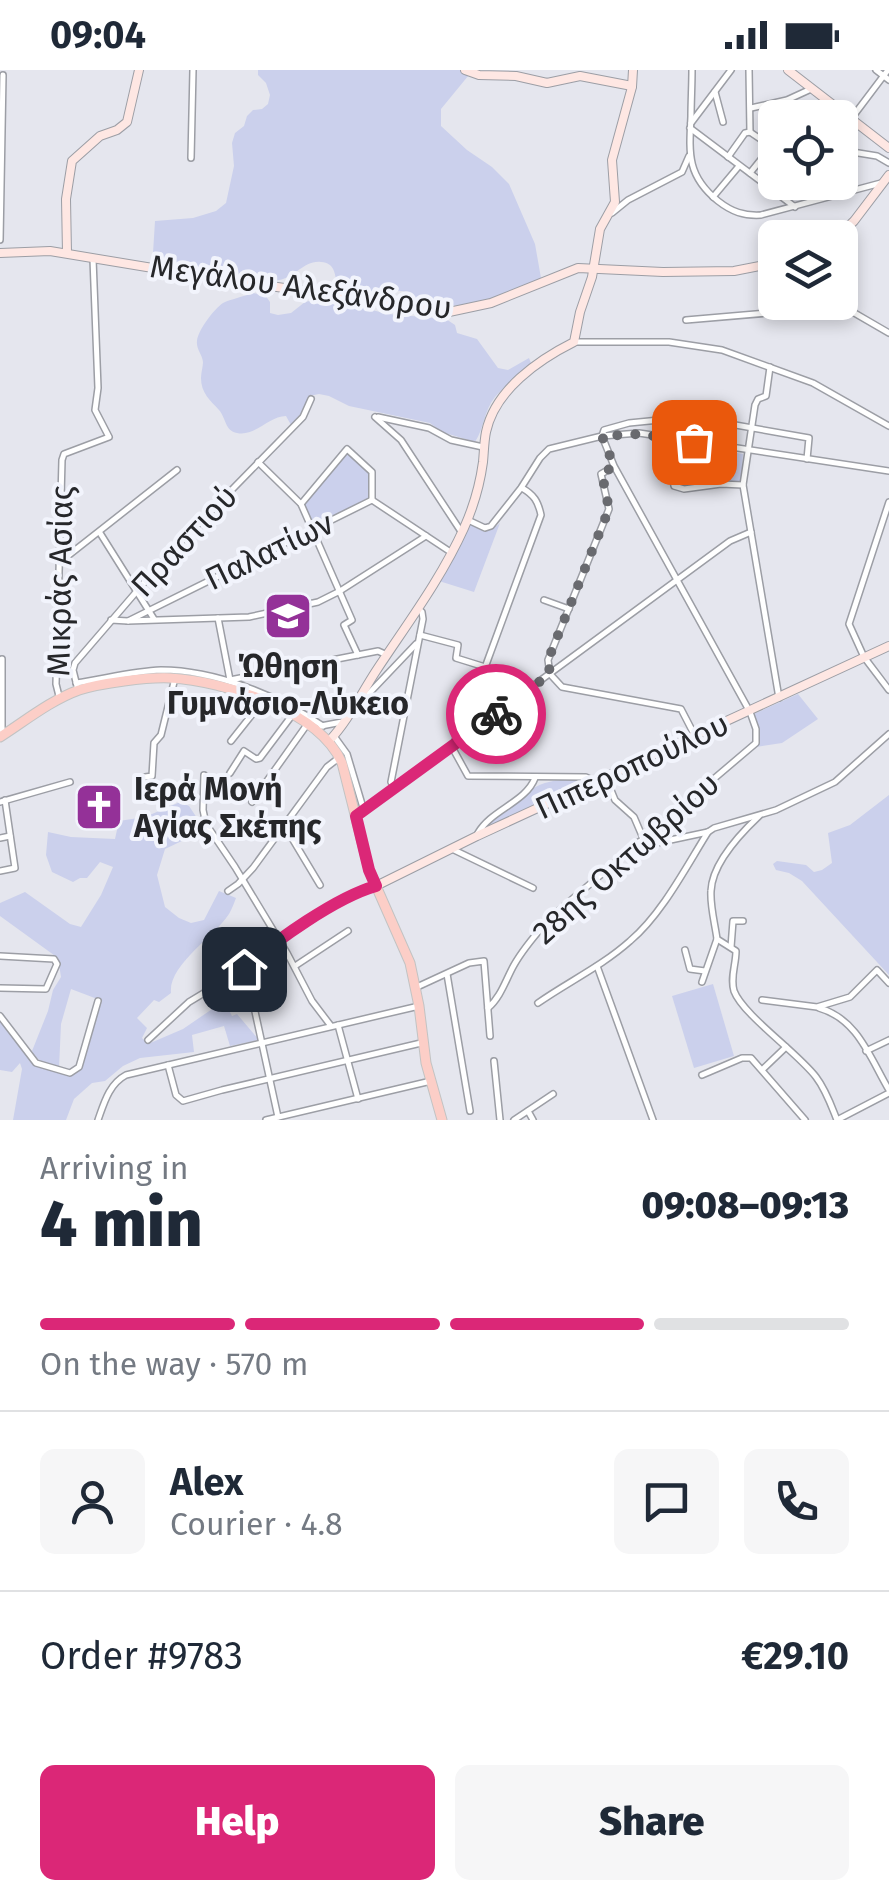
<!DOCTYPE html>
<meta charset="utf-8">
<style>
body{margin:0;font-family:"Fira Sans",sans-serif;background:#f6f6f7;color:#1f2937;height:100vh;display:flex;flex-direction:column;font-size:38px;white-space:nowrap}
*{box-sizing:border-box;margin:0}
p{font-size:32px;color:#747a83}
.icon{flex:none;width:55px;height:55px;fill:none;stroke:currentColor;stroke-width:2;stroke-linecap:round;stroke-linejoin:round}
.map{position:relative;height:1050px;overflow:hidden}
.details{display:flex;flex-direction:column;background:#fff;flex:1}
.details>*{flex:none}
.buttons{position:absolute;left:758px;top:30px;display:grid;gap:20px}
.buttons a{display:grid;place-items:center;width:100px;height:100px;border-radius:15px;background:#fff;box-shadow:0 5px 15px #0003;font-size:50px}
.pin{position:absolute;display:grid;place-items:center;width:85px;height:85px;color:#fff;margin:-42px;border-radius:20px;box-shadow:0 5px 15px #0006}
.courier{position:absolute;display:grid;place-items:center;width:100px;height:100px;margin:-50px;border:8px solid #db2777;border-radius:50%;background:#fff;color:#222;box-shadow:0 2px 12px #0007}
.overview em{font-style:normal;font-weight:800}
.overview div{display:flex;flex-direction:column-reverse}
.overview{display:flex;align-items:center;justify-content:space-between;height:170px;padding:0 40px}
h1{font-size:65px;font-weight:800;line-height:75px}
.bar{display:grid;grid-template-columns:repeat(4,1fr);gap:15px 10px;align-content:center;height:120px;padding:0 40px}
.bar i{height:12px;border-radius:8px;background:#e0e1e3}
.bar .active{background:#db2777}
.bar p{grid-column:span 4}
.line{display:flex;align-items:center;gap:25px;padding:0 40px;border-top:2px solid #e0e1e3}
.line div{flex:1}
.round{display:grid;place-items:center;flex:none;width:105px;height:105px;border-radius:15px;background:#f6f6f7}
.button{display:flex;gap:20px;margin-top:auto;padding:20px 40px}
.button a{flex:1;height:115px;border-radius:15px;background:#db2777;color:#fff;font-size:40px;font-weight:800;line-height:115px;text-align:center}
.button a+a{background:#f6f6f7;color:#1f2937}
.status{display:flex;justify-content:space-between;align-items:center;height:70px;padding:0 50px;background:#fff;direction:ltr}
.status svg{height:28px;fill:currentColor}
.map>svg:first-child{display:block}
</style>
<div class="status"><b>09:04</b><svg viewBox="0 0 49 12"><path d="M0 12V9h3v3zM5 12V6h3v6zM10 12V3h3v9zM15 12V0h3v12zM26 1h20v11H26zM47 4h2v5h-2z"/></svg></div>
<div class="map">
<svg width="889" height="1050" viewBox="0 0 889 1050">
<rect width="100%" height="100%" fill="#e5e6ee"/>
<g fill="#cbd0ec">
<path d="M258 0H473L441 39V56L467 80 492 97 509 114 535 174 541 208C496 230 464 241 414 234L409 222C386 217 357 229 337 215 335 204 335 193 321 192 304 190 295 208 279 210 257 214 238 204 217 202 205 201 214 204 201 203 186 201 171 194 156 191L153 183 155 151 193 148 216 141 226 133 234 96 232 73 235 63 244 56 247 46 253 40 262 39 268 34 270 25 266 13 258 5Z"/>
<path d="M252 223 265 225 270 232V243L278 245 291 243 305 232 314 230 344 233 388 244 446 249 455 255 457 263 477 269 498 298 508 300 529 288 531 293C519 306 506 314 495 327 484 340 484 359 475 372L442 362 430 353 349 336 329 326 319 324 309 326 306 338 291 355 286 346C269 346 255 367 237 363 225 361 226 348 219 340 210 330 201 323 201 308 201 302 203 297 203 292 202 284 196 279 197 271 198 260 214 239 223 233 231 229 243 227 252 223Z"/>
<path d="M670 371 743 384 741 414 681 417 676 415Z"/>
<path d="M347 381 370 403V429L314 457 303 434Z"/>
<path d="M500 453 474 522 439 511 469 454C482 460 489 463 500 453Z"/>
<path d="M798 624 818 649 782 673 756 677 759 674 754 644Z"/>
<path d="M582 710 588 712 486 759C495 744 531 715 549 712 560 709 571 710 582 710Z"/>
<path d="M889 725V905L802 811 789 803 776 800 773 794 777 791 806 795 814 802 822 800 832 793 828 763 850 755Z"/>
<path d="M180 732 189 736 205 760 165 779 157 805 165 837 179 848 191 853 204 850 219 821 236 828C234 833 232 839 229 844 215 866 168 895 171 923L159 932 154 930 137 948 147 958 142 968 148 974 183 959 221 933 217 918 234 910 237 923 231 926 234 933 228 938 232 946 237 944 259 970 230 976 224 956 192 965 194 982 140 988 123 996 105 1011 92 1013 74 1029 66 1050H13L22 999 20 993 12 1002 0 1000V948C17 972 27 997 58 1002 69 1004 73 1004 81 998L100 930 71 919 61 954 59 998C47 995 38 992 32 981L48 941 53 920 61 907 58 888 0 846V833L25 822 70 854 81 857 101 825 113 797 100 792 87 808H80L73 812 52 802 46 785 48 762 71 767 115 769 119 751 145 747Z"/>
<path d="M713 914 734 986 694 998 672 926Z"/>
</g>
<g fill="none" stroke-linecap="round" stroke-linejoin="round">
<g stroke="#9c9ea5" stroke-width="8">
<g id="street">
<path d="M692 0C692 16 691 31 691 47 689 84 687 106 718 131 732 142 744 146 761 145L881 113"/>
<path d="M749 0 750 62"/>
<path d="M876 0 889 10"/>
<path d="M715 22 723 52"/>
<path d="M751 38 787 30 811 19"/>
<path d="M827 48 829 33"/>
<path d="M851 49 888 0"/>
<path d="M691 53 731 0"/>
<path d="M690 58 795 137"/>
<path d="M750 62 775 79"/>
<path d="M840 80 877 86 889 93"/>
<path d="M728 87 745 63 750 62"/>
<path d="M191 88 193 0"/>
<path d="M750 103 771 77"/>
<path d="M713 127 739 96"/>
<path d="M612 143 628 130 682 102 689 86"/>
<path d="M0 170 3 5"/>
<path d="M840 231 851 241 889 263"/>
<path d="M686 250 780 242 849 240"/>
<path d="M575 272H669L722 280 813 313 889 356"/>
<path d="M770 297 766 326 758 329 755 335 743 415 779 628"/>
<path d="M375 347 401 370 462 463"/>
<path d="M378 347 429 358 451 370 483 377"/>
<path d="M668 370 674 416 684 419 721 414 743 415"/>
<path d="M258 392 301 434 352 550 344 555 358 585"/>
<path d="M613 397 601 404 609 439 548 590 550 604 562 617 681 639 695 666"/>
<path d="M522 418C534 425 538 431 541 445L476 622 452 677 468 706 586 707 594 711"/>
<path d="M372 430 452 483"/>
<path d="M889 432 849 554 864 587 889 620"/>
<path d="M301 434 347 379 372 402V430"/>
<path d="M468 450 485 458 491 456 521 418 540 388 549 379 602 366 639 363 889 401"/>
<path d="M100 463 154 549"/>
<path d="M60 492 177 400"/>
<path d="M544 530 569 539"/>
<path d="M218 548 230 610"/>
<path d="M111 550 128 551 372 430"/>
<path d="M128 551 249 547 318 532 340 521 426 466"/>
<path d="M420 565 458 575 456 588 485 597"/>
<path d="M2 589V659L4 665"/>
<path d="M230 610 378 581 387 585"/>
<path d="M76 613C104 609 133 601 161 600 215 600 279 626 323 656"/>
<path d="M78 620 73 600 75 593 168 485 303 347 311 329"/>
<path d="M59 626 56 614 62 390 64 384 109 367 95 340 98 318 93 189"/>
<path d="M358 635 416 574"/>
<path d="M321 656 342 652"/>
<path d="M334 666 347 684 364 741"/>
<path d="M231 671 262 632"/>
<path d="M230 703 244 681 256 689 260 688 293 644"/>
<path d="M204 705 203 740 206 754 235 797 287 883 312 931 331 956"/>
<path d="M138 708 152 706 154 673 161 665 175 608"/>
<path d="M606 708 615 730 634 747 643 768"/>
<path d="M395 718 391 712 423 549 422 542 418 539"/>
<path d="M0 732 70 712"/>
<path d="M252 732 306 656"/>
<path d="M356 746 730 471 751 462"/>
<path d="M759 746C741 763 712 794 711 821 710 836 715 854 717 869L736 881C736 895 730 907 734 921 743 945 798 983 816 1007 826 1020 831 1035 837 1050L889 1023"/>
<path d="M284 755 320 815"/>
<path d="M478 763C491 740 526 732 535 708"/>
<path d="M0 768 10 766"/>
<path d="M639 772 647 775 708 762 714 758 776 740 835 712 889 664"/>
<path d="M452 779 533 818"/>
<path d="M0 801 15 798 5 730"/>
<path d="M228 821 238 814 253 798 327 697 340 687"/>
<path d="M731 877 733 851H743"/>
<path d="M685 880 690 899 705 901"/>
<path d="M0 886 54 889 57 894 46 919 0 918"/>
<path d="M295 896 348 861"/>
<path d="M597 896 653 1050"/>
<path d="M242 900V905L254 937 278 1047"/>
<path d="M447 904 470 1041"/>
<path d="M702 912 717 869"/>
<path d="M417 917 469 893 484 891 490 966"/>
<path d="M762 930 817 937 850 927 877 900 889 913"/>
<path d="M538 933C568 912 602 896 630 871 662 844 686 797 708 762"/>
<path d="M488 938C501 927 506 909 514 895 524 877 537 863 550 848L756 673V659L750 642 614 396 602 366 604 360 629 353 690 347 809 368 807 389"/>
<path d="M819 938C858 949 870 988 889 1020"/>
<path d="M0 946 36 993 70 1003 79 997 98 931"/>
<path d="M338 955 358 1029"/>
<path d="M148 970 189 932 242 900 261 883 343 829 376 816"/>
<path d="M866 981 889 970"/>
<path d="M494 991 500 1050"/>
<path d="M168 995 176 1025 183 1031 222 1020 421 973"/>
<path d="M763 999 786 977"/>
<path d="M702 1005 742 988H751L805 1050"/>
<path d="M528 1041 533 1050"/>
<path d="M98 1050C104 1033 109 1014 126 1005L419 936"/>
<path d="M266 1050 431 1011"/>
<path d="M514 1050 553 1024"/>
</g>
</g>
<g stroke="#9c9ea5" stroke-width="10">
<g id="secondary">
<path d="M465 0 479 5 516 6 547 13 580 6 632 16"/>
<path d="M788 0 889 78"/>
<path d="M836 168 854 151 889 105"/>
<path d="M0 183 50 181 195 205 449 242 491 233 578 198 663 202 734 201 775 193"/>
<path d="M67 183 66 129 72 91 100 66 117 60 127 52 139 0"/>
<path d="M329 671C348 651 361 624 376 601 407 554 441 509 464 458 473 438 480 414 483 392 484 382 484 372 486 362 495 320 538 290 574 272L580 242 592 207 600 159 615 132 612 90 632 17 633 0"/>
<path d="M376 816 477 766 889 576"/>
</g>
</g>
<g stroke="#c2c3c3" stroke-width="11">
<path id="primary" d="M0 667C25 651 51 630 79 620 101 613 147 607 170 608 224 611 319 640 342 693L369 800 410 893 419 936 426 993 442 1050"/>
</g>
<use href="#street" stroke="#fff" stroke-width="5"/>
<use href="#secondary" stroke="#fee7e3" stroke-width="8"/>
<use href="#primary" stroke="#fccec7" stroke-width="9"/>
</g>
<g fill="none" stroke-linecap="round" stroke-linejoin="round">
<path stroke="#696a6f" stroke-width="10" stroke-dasharray="0 18" d="M496 644 550 604 548 590 609 439 602 404 614 396 602 366 639 364 694 372"/>
<path stroke="#db2777" stroke-width="12" d="M244 899C274 871 337 827 376 816L369 800 356 746 496 644"/>
</g>
<defs>
<g id="school-square" transform="scale(2.5)"><rect x="-9" y="-9" width="18" height="18" rx="4" fill="#943198" stroke="#f2f4fc"/><path d="M0-5L7-2L0 1L-7-2ZM-4 1L0 2.5L4 1V4Q0 6-4 4Z" fill="#fff"/></g>
<g id="church-square" transform="scale(2.5)"><rect x="-9" y="-9" width="18" height="18" rx="4" fill="#943198" stroke="#f2f4fc"/><path d="M-1.2-6h2.4v3.5h3.3v2.4h-3.3V6h-2.4V-.1h-3.3v-2.4h3.3Z" fill="#fff"/></g>
</defs>
<g fill-rule="evenodd">
<use href="#school-square" x="288" y="546"/>
<use href="#church-square" x="99" y="737"/>
</g>
<g text-anchor="middle" stroke-width="8" stroke-linejoin="round" paint-order="stroke">
<g font-size="32" fill="#26272a" stroke="#f2f4fc">
<text transform="translate(301 217) rotate(8)" y="11">Μεγάλου Αλεξάνδρου</text>
<text transform="translate(184 471) rotate(-47)" y="11">Πραστιού</text>
<text transform="translate(269 481) rotate(-26)" y="11">Παλατίων</text>
<text transform="translate(60 511) rotate(-89)" y="11">Μικράς Ασίας</text>
<text transform="translate(632 696) rotate(-25)" y="11">Πιπεροπούλου</text>
<text transform="translate(626 788) rotate(-42)" y="11">28ης Οκτωβρίου</text>
</g>
<g font-size="32" font-weight="bold" fill="#26272a" stroke="#f2f4fc">
<text x="288" y="607">Ώθηση<tspan x="288" dy="37">Γυμνάσιο-Λύκειο</tspan></text>
<text x="134" y="730" text-anchor="start">Ιερά Μονή<tspan x="134" dy="37">Αγίας Σκέπης</tspan></text>
</g>
</g>
</svg>
<div class="buttons">
<a><svg class="icon" aria-label="locate" viewBox="0 0 24 24"><circle cx="12" cy="12" r="6"/><path d="M12 2v4M12 18v4M2 12h4M18 12h4"/></svg></a>
<a><svg class="icon" aria-label="layers" viewBox="0 0 24 24"><path d="M12 4l9 5-9 5-9-5zM3 14l9 5 9-5"/></svg></a>
</div>
<div class="pin" style="left:694px;top:372px;background:#ea580c"><svg class="icon" aria-label="bag" viewBox="0 0 24 24"><path d="M5 8h14l-1 12H6zM9 8a3 3 0 0 1 6 0"/></svg></div>
<div class="pin" style="left:244px;top:899px;background:#1f2937"><svg class="icon" aria-label="home" viewBox="0 0 24 24"><path d="M3 11l9-7 9 7M6 9v11h12V9"/></svg></div>
<div class="courier" style="left:496px;top:644px"><svg class="icon" aria-label="bike" viewBox="0 0 24 24"><circle cx="6" cy="16" r="4"/><circle cx="18" cy="16" r="4"/><path d="M6 16l4-8h5l3 8M10 8l3 8H6M13 5h3"/></svg></div>
</div>
<section class="details">
<div class="overview"><div><h1>4 min</h1><p>Arriving in</p></div><em>09:08–09:13</em></div>
<div class="bar"><i class="active"></i><i class="active"></i><i class="active"></i><i></i><p>On the way · 570 m</p></div>
<div class="line" style="height:180px"><a class="round"><svg class="icon" aria-label="person" viewBox="0 0 24 24"><circle cx="12" cy="8" r="4"/><path d="M4 21q1-7 8-7t8 7"/></svg></a><div><b>Alex</b><p>Courier · 4.8</p></div><a class="round"><svg class="icon" aria-label="chat" viewBox="0 0 24 24"><path d="M4 5h16v11H9l-5 4z"/></svg></a><a class="round"><svg class="icon" aria-label="phone" viewBox="0 0 24 24"><path d="M5 4h4l2 5-3 2q2 4 5 5l2-3 5 2v4C11 20 4 13 5 4z"/></svg></a></div>
<div class="line" style="height:130px"><div>Order #9783</div><b>€29.10</b></div>
<div class="button"><a>Help</a><a>Share</a></div>
</section>
